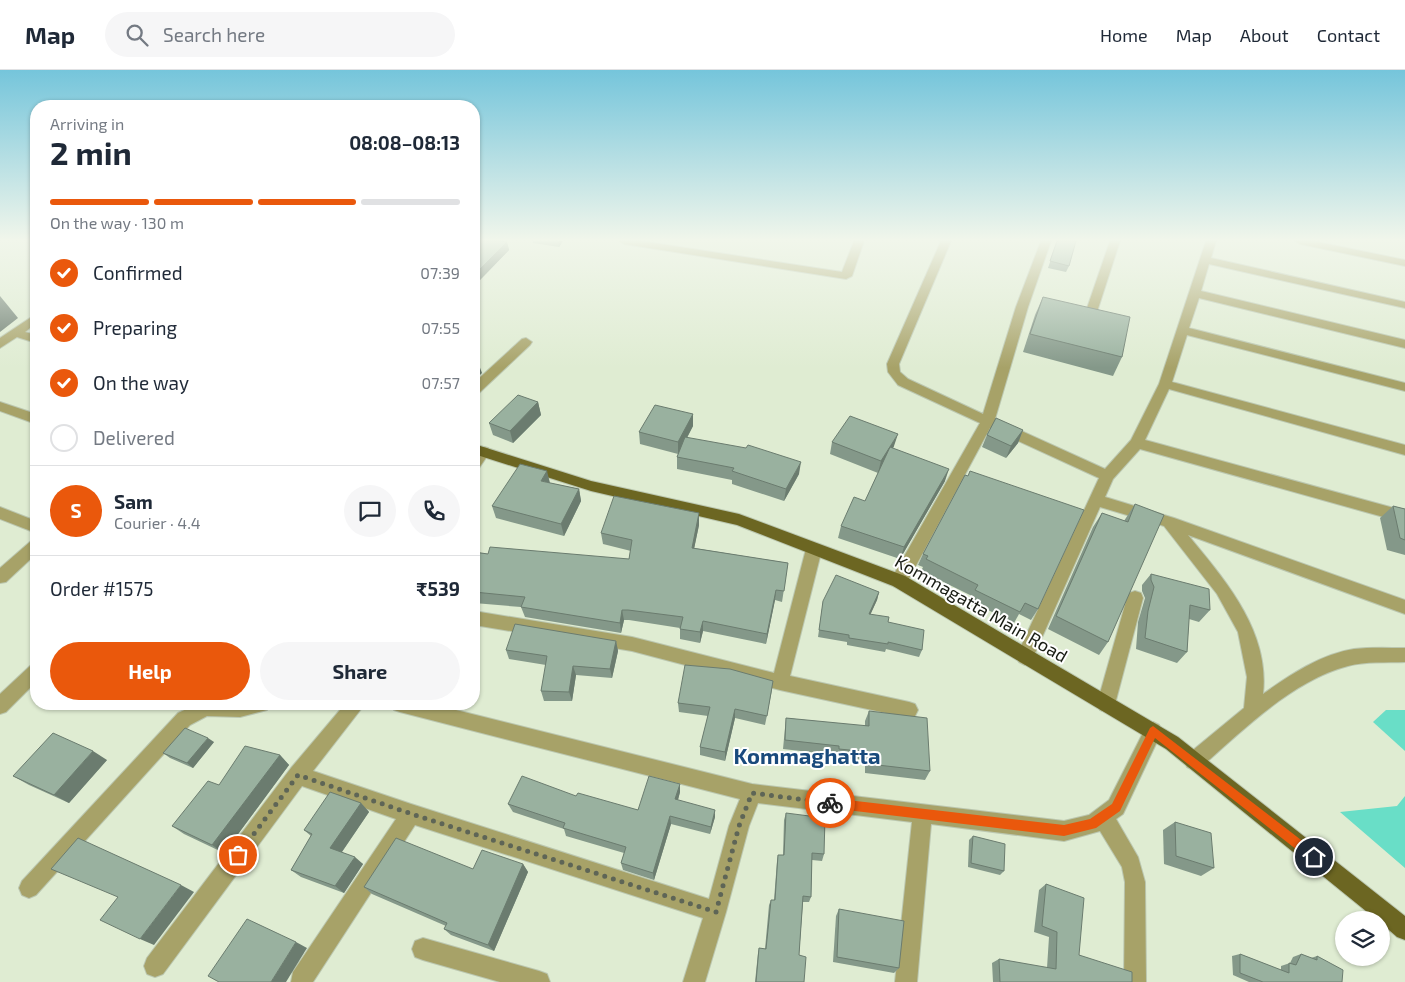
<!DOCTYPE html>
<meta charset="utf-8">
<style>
body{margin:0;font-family:"Exo 2",sans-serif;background:#f6f6f7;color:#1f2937;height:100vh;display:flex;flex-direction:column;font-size:19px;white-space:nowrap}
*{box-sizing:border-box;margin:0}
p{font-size:16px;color:#747a83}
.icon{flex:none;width:28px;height:28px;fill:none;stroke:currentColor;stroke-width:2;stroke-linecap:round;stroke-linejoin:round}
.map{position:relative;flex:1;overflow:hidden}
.sheet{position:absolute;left:30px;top:30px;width:450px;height:610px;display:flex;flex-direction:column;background:#fff;border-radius:20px;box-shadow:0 1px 4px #0004}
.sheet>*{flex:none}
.fabs{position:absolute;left:1335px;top:841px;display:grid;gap:10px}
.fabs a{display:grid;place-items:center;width:55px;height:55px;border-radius:50%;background:#fff;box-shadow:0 1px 4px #0004;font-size:25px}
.pin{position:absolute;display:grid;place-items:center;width:42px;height:42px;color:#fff;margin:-21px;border:2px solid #fff;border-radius:50%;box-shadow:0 1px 5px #0007}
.courier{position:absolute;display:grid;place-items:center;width:50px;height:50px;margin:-25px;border:4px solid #ea580c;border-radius:50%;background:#fff;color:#222;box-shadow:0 1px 6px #0007}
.head em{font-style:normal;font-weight:700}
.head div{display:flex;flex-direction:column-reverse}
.head{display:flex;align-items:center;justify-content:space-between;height:85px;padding:0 20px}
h1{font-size:32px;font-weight:700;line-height:38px}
.bar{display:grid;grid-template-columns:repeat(4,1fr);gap:8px 5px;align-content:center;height:60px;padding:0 20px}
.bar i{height:6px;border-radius:4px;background:#e0e1e3}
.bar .on{background:#ea580c}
.bar p{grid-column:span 4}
.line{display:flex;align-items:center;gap:12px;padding:0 20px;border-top:1px solid #e0e1e3}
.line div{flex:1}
.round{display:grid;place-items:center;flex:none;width:52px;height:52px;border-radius:26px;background:#f6f6f7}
ol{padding:0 20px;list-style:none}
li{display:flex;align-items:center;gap:15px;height:55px}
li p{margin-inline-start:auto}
li .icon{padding:5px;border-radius:50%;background:#ea580c;color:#fff;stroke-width:4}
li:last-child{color:#747a83}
li i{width:28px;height:28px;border:2px solid #e0e1e3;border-radius:50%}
.button{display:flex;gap:10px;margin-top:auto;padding:10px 20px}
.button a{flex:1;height:58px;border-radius:30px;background:#ea580c;color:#fff;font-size:20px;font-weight:700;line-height:58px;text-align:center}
.button a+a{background:#f6f6f7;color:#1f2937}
header{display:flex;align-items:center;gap:30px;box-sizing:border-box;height:70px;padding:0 25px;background:#fff;border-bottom:1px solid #e0e1e3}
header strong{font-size:24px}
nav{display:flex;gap:28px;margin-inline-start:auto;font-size:18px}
.search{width:350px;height:45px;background:#f6f6f7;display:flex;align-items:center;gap:12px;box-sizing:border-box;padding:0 18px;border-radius:28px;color:#747a83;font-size:19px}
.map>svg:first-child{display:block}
</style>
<header>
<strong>Map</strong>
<div class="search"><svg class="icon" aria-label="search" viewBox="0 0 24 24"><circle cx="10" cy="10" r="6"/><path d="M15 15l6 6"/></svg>Search here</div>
<nav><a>Home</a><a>Map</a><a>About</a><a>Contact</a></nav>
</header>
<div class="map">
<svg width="1405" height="912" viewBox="0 0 1405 912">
<rect width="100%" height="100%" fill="#dfecd2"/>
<g fill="#69dec7">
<path d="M1386 640H1405V681L1373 652Z"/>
<path d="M1405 726V798L1340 742 1397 736Z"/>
</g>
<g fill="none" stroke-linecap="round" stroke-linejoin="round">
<g stroke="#bbc7b0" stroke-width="2">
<g id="minor">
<path d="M619 171H641L842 202 854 171H864L852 206 846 209 624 174Z"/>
<path d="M941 171H951L899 294 900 302 908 309 983 344 1016 237 1041 171H1051L1028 237 995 349 1105 399 1131 370 1159 314 1206 171H1216L1211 188 1405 232V238L1209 194 1201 221 1405 270V278L1199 228 1189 258 1405 313V321L1187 265 1172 312 1405 375V385L1169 319 1145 370 1405 441V453L1140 379 1113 409 1105 427 1174 448 1405 530V544L1188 465C1225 510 1270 561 1263 624 1290 605 1321 584 1354 579 1371 577 1388 578 1405 578V592C1386 593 1366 591 1348 596 1293 610 1242 661 1201 697L1194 700 1187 697 1185 691 1187 685 1244 638 1247 607 1238 562 1217 524 1164 456 1100 437 1031 592 1025 595 1019 592 1016 587 1099 408 990 358 905 516 899 518 893 516 891 511 893 506 980 353 898 315 888 302 887 294Z"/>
<path d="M1110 171H1120L1094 251 1088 255 1078 253 1076 250 1078 247H1084Z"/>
<path d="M1295 171H1313L1405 190V196L1300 174Z"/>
<path d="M36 244V253L25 262 36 265V273L17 267 0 278V268Z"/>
<path d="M526 268 532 272 530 275 479 323 474 324V313L522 269Z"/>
<path d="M0 332 36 344V354L0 341Z"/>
<path d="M483 377 488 378 490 382 479 398 474 399C474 389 472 380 483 377Z"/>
<path d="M0 437 36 451V463L0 449Z"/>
<path d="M36 469V484L6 512 0 513V498L31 471Z"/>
<path d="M814 473 819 475 822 479 790 606 909 632 915 634 918 640 915 646 909 648 780 620 632 581 474 555V541L632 567 774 603 806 479 809 475Z"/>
<path d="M1135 521 1141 523 1143 528 1115 634 1112 640 1106 642 1100 640 1097 634 1127 528 1129 523Z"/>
<path d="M36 593V612L6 642 0 644V624L30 596Z"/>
<path d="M197 634H270L267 640 240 647 207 646 190 655 36 825 29 828 22 825 19 818 22 811 178 643Z"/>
<path d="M345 634H365L313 701 411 734 709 829 729 756 740 729 400 642 394 640 391 634H432L752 714 1064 751 1089 745 1109 730 1147 655 1153 652 1159 655 1162 661 1123 744 1116 749 1138 787 1145 812 1146 912H1124L1125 812 1122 797 1100 761 1064 771 931 754 917 912H895L912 752 758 733 749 756 726 842 705 912H683L703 848 415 755 313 912H291L293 902 396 749 302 716 163 904 155 907 147 904 144 896 147 888 291 698Z"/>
<path d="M423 868 539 901 547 904 550 912H500L423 890 415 887 412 879 415 871Z"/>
</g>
</g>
<g stroke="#bbc7b0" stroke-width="2">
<path id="major" d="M474 374 591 411 739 444 905 506 1178 667 1405 846V870L1397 867 1381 853V850H1377L1166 679 893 516 737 455 591 421 474 384Z"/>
</g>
<use href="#minor" fill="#a7a268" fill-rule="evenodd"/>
<use href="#major" fill="#6c6622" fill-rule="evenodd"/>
</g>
<g fill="#849889">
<path d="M474 171 507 172 509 180 478 212 474 211Z"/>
<path d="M533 171H563L559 177 533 173Z"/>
<path d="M1057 171 1069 196 1066 202 1048 198Z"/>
<path d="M1043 227 1122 287 1113 306 1023 282 1035 245Z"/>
<path d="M538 332 541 345 513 373 493 365 489 353Z"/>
<path d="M693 344V356L687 368 799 404 784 431 732 414V410L677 399V387L678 384 640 374 639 362Z"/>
<path d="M1023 360 1018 373 1006 388 982 377 987 365Z"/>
<path d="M832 372 894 376 893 378 945 411 900 489 838 468 841 456 865 431 878 403 830 384Z"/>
<path d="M965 405 1038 539 1031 550 1019 544 1014 553 970 531 972 526 921 501 923 497 918 495 923 484Z"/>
<path d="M550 413 579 419 581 431 564 466 496 448 492 436Z"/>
<path d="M1135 434 1108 572 1099 585 1048 559 1093 457 1102 443 1124 451Z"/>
<path d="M1393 436 1405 439V485L1387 480 1380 448Z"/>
<path d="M699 443V455L694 478 788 493 782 532 775 530 766 574 703 561 700 573 680 569V558L629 550H624L621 563 525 547 521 537 474 533V482L488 484 629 489 631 481 603 474 601 463Z"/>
<path d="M1151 504 1210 540 1199 552 1189 549 1187 582 1177 593 1136 579 1138 552 1145 528 1142 521V515Z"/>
<path d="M879 522 877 530 870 545 888 552 922 580 919 587 886 579 885 582 847 575V572L818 567 823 531Z"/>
<path d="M616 571 618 581 612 608 576 605 572 631H544L541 621 546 595 509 589 506 580Z"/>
<path d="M772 620 765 655 735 648 725 691 700 685V677L708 646 679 642 678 633Z"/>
<path d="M869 641 930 701 925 710 865 703V690L836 688V685L783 679 785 658 786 648 865 656V651Z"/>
<path d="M214 672 193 698 170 688 163 683Z"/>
<path d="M280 685 289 695 224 783 184 764 172 756 219 715Z"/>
<path d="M107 690 69 733 29 715 13 706Z"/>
<path d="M680 714V722L678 730 715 747 710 764 671 754 654 810 623 800 621 793 624 783 566 766 564 759 513 742 508 734 576 726 638 740Z"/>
<path d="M361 733 369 742 342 782 363 794 344 823 301 807 291 800 311 766 304 760Z"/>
<path d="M786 743 824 784 822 791 812 790 811 827 809 832H803L799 885 804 912H755L758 883 759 878 765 879 769 835 771 830H774L777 791 778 785H783L784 750Z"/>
<path d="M1175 752 1214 798 1201 806 1164 794 1163 760Z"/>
<path d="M973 766 1004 801 1000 805 968 797 969 770Z"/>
<path d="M523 794 528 802 494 881 451 865 444 859 446 856 372 824 364 817 473 799Z"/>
<path d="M1046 814 1079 885 1132 912H993L992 893 999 889 1047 898 1049 867 1034 862 1039 820Z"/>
<path d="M839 839 899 898 894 903 833 892 836 846Z"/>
<path d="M1240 884 1281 900V896L1290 893 1293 887 1301 884 1311 888 1317 886 1342 912H1249L1233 905 1232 886Z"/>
</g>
<g fill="#6b7c6f">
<path d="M558 171H563L559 177Z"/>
<path d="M507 172 509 180 478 212 476 203Z"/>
<path d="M0 226 18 248 0 262Z"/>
<path d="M479 295 482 303 474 311V300Z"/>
<path d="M538 332 541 345 513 373 510 361Z"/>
<path d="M693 344V356L678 384V372Z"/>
<path d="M1023 360 1018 373 1006 388 1011 376Z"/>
<path d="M898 364 894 376 878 403 881 391Z"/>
<path d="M801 392 799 404 784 431 786 419Z"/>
<path d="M949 399 945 411 900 489 904 477Z"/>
<path d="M547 401 550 413 541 411Z"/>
<path d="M579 419 581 431 564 466 561 454Z"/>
<path d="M699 443V455L692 489V478Z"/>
<path d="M776 520 775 530 766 574 767 564Z"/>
<path d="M879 522 877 530 867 552 869 544Z"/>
<path d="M622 540 624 550 621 563 620 553Z"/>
<path d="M703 551V561L700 573V562Z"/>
<path d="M616 571 618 581 612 608 610 599Z"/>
<path d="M573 596 576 605 572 631 569 622Z"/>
<path d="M735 639V648L725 691V682Z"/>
<path d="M208 668 214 672 193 698 187 693Z"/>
<path d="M93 681 107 690 69 733 54 725Z"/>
<path d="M280 685 289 695 224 783 212 775Z"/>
<path d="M680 714V722L676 737 675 729Z"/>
<path d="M361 733 369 742 339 786 330 778Z"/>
<path d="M715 740V747L710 764 711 757Z"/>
<path d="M670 746 671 754 654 810 653 803Z"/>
<path d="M355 787 363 794 344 823 335 816Z"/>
<path d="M523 794 528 802 494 881 488 875Z"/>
<path d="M181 815 194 822 154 875 140 869Z"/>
<path d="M296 872 307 878 286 912H271Z"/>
</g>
<g fill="#99b19f" stroke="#6b7c6f">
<path d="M474 171H500L507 172 476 203H474Z"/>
<path d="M1057 171H1076L1069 196 1050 191Z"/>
<path d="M1043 227 1130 247 1122 287 1030 264Z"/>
<path d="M474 293 479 295 474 300Z"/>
<path d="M518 325 538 332 510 361 489 353Z"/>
<path d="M655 335 693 344 678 372 639 362Z"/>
<path d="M850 346 898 364 881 391 832 372Z"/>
<path d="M996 348 1023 360 1011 376 987 365Z"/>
<path d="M685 367 746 378 748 375 801 392 786 419 732 401 734 398 677 387Z"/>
<path d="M890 377 949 399 904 477 841 456 854 427 865 431Z"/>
<path d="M520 394 547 401 541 411 579 419 561 454 492 436Z"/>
<path d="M970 401 1084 440 1038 539 1025 533 1020 542 975 520 978 515 926 489 928 486 923 484 965 405 968 406Z"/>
<path d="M614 426 699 443 692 478 788 493 784 521 776 520 767 564 703 551 700 562 680 559 683 547 628 540H622L620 553 521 537 525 527 474 522V482L488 484 490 477 629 489 632 470 601 463Z"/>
<path d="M1135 434 1164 445 1108 572 1056 546 1102 443 1128 452Z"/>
<path d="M1393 436 1405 439V470L1400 468Z"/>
<path d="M1151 504 1209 519 1210 540 1190 535 1187 582 1145 568 1148 541 1154 517 1151 510Z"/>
<path d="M836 505 879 522 869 544 889 547 888 552 924 560 922 580 888 572V574L849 568V565L819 560 823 531Z"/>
<path d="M515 554 616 571 610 599 573 596 569 622 541 621 547 586 506 580Z"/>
<path d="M685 595 730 599 773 611 767 646 735 639 725 682 700 677 710 637 678 633Z"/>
<path d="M869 641 927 648 930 701 869 694V682L839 679V676L785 670 786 648 869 656Z"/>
<path d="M185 658 208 668 187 693 163 683Z"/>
<path d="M53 663 93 681 54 725 13 706Z"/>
<path d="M245 676 280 685 212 775 172 756 208 711 219 715Z"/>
<path d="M522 706 576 726 578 723 638 740 649 706 680 714 675 729 715 740 711 757 670 746 653 803 621 793 626 777 563 758 565 753 508 734Z"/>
<path d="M330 722 361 733 330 778 355 787 335 816 291 800 312 764 304 760Z"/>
<path d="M786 743 825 748 824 784 812 783 811 827 803 826 799 885 806 887 804 912H756L759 878 766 879 771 830H775L778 785H784Z"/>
<path d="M1175 752 1211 763 1214 798 1176 786Z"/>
<path d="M973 766 1005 774 1004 801 971 793Z"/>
<path d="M78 768 181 815 140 869 100 850 118 827 51 799Z"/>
<path d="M396 768 473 799 482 780 523 794 488 875 444 859 447 853 364 817Z"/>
<path d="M1046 814 1084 828 1079 885 1132 902V912H1000L999 889 1056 899 1057 862 1042 856Z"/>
<path d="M839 839 904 851 899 898 837 887Z"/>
<path d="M247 849 296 872 271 912H219L208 906Z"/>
<path d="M1240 884 1289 903V893L1296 895 1301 884 1317 890V886L1343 900 1342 912H1263L1240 903Z"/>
</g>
<linearGradient id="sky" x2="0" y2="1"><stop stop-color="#75c5db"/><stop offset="0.57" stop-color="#f1f6eb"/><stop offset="1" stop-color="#f1f6eb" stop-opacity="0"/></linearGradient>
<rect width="1405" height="298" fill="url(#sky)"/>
<path fill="#ea580c" d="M1153 656 1318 783 1320 787 1318 791 1314 793 1311 791 1155 668 1120 741 1096 758 1064 766 830 738 826 737 824 733 826 729 830 728 1064 755 1090 749 1112 734 1150 658Z"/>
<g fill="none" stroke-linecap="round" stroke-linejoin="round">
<path stroke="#5e6556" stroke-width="5" stroke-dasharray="0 9" d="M238 785 298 705 412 744 716 842 739 756 752 723 830 733"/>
</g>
<g text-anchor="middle" stroke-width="4" stroke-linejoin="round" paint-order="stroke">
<g font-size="18" fill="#181c13" stroke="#fff">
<text transform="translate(981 539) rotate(30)" y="6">Kommagatta Main Road</text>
</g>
<g font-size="22" font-weight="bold" fill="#194a7c" stroke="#fff">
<text x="807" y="694">Kommaghatta</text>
</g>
</g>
</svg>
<div class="fabs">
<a><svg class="icon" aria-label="layers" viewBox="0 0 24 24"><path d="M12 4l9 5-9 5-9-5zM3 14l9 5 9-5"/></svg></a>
</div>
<div class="pin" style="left:238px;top:785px;background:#ea580c"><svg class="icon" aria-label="bag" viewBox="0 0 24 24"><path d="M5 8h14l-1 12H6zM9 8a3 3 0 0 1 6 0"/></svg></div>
<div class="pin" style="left:1314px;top:787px;background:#1f2937"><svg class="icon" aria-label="home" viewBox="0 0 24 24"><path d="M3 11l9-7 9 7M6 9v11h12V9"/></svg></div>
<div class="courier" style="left:830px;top:733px"><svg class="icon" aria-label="bike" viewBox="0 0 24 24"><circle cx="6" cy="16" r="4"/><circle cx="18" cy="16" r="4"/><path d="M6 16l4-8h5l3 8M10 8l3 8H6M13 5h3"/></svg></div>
<section class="sheet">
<div class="head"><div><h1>2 min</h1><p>Arriving in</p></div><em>08:08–08:13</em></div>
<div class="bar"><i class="on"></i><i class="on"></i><i class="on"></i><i></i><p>On the way · 130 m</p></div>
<ol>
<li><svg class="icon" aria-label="check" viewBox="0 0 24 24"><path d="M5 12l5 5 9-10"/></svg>Confirmed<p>07:39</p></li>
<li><svg class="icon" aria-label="check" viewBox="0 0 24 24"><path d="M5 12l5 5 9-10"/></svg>Preparing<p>07:55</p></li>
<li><svg class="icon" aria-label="check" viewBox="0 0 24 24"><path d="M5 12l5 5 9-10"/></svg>On the way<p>07:57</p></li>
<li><i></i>Delivered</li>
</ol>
<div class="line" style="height:90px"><b class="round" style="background:#ea580c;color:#fff">S</b><div><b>Sam</b><p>Courier · 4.4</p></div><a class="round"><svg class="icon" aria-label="chat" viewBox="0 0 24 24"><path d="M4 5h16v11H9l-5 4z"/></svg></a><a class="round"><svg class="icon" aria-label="phone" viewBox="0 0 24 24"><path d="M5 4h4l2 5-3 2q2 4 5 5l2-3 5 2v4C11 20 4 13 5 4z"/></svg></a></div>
<div class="line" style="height:65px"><div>Order #1575</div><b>₹539</b></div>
<div class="button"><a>Help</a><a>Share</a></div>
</section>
</div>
